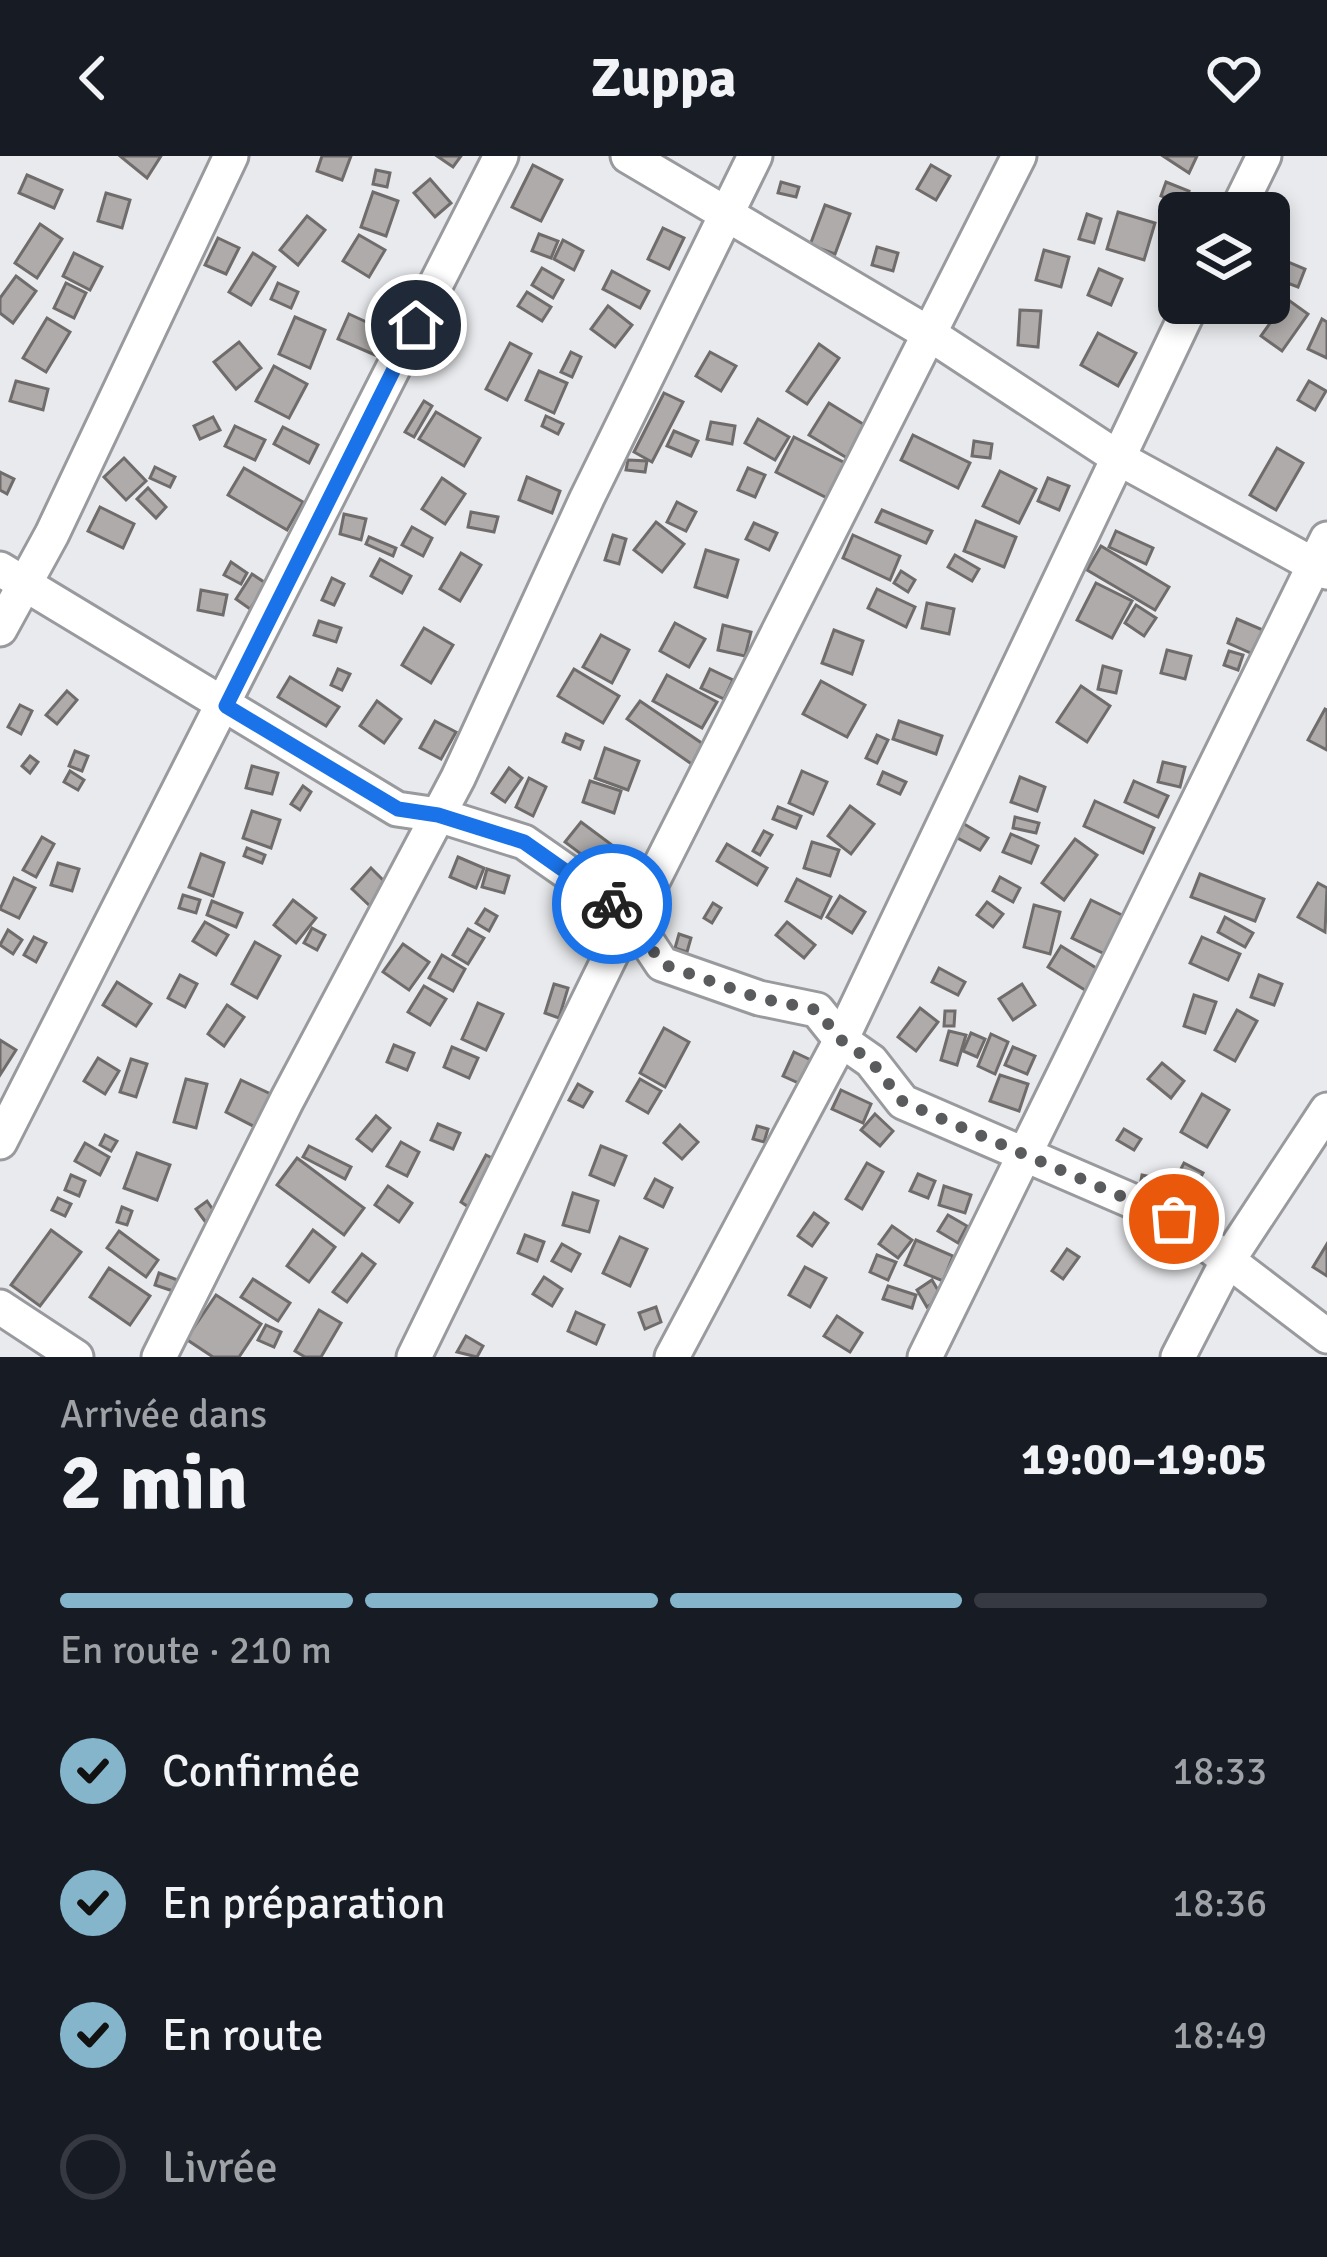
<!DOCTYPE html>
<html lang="fr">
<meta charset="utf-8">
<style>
body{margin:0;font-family:Signika,sans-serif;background:#242831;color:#f1f3f6;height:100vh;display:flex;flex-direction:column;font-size:45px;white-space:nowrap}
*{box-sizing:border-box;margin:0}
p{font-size:39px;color:#9ea1a6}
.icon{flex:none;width:66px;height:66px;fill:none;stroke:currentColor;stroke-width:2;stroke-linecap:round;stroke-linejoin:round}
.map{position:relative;height:1201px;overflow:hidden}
.drawer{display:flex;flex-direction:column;background:#171b24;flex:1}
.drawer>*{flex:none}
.buttons{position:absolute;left:1158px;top:36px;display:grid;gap:24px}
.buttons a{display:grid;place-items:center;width:132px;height:132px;border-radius:18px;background:#171b24;box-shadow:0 6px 18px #0003;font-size:60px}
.pin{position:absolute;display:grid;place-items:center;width:102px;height:102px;color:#fff;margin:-51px;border:6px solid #fff;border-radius:50%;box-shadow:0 3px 12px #0007}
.courier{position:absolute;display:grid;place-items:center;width:120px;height:120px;margin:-60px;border:9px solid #1a73e8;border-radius:50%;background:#fff;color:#222;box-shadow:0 3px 15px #0007}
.headline em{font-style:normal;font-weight:700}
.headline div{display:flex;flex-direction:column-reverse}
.headline{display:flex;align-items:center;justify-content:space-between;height:204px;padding:0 60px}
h1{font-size:78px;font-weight:700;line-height:90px}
.bar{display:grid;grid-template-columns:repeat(4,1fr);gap:18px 12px;align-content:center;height:144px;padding:0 60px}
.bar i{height:15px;border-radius:9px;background:#363941}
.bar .current{background:#85b5cb}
.bar p{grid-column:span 4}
ol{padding:0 60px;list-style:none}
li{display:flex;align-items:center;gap:36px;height:132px}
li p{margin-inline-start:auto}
li .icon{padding:12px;border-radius:50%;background:#85b5cb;color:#111;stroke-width:4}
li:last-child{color:#9ea1a6}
li i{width:66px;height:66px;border:6px solid #363941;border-radius:50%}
header{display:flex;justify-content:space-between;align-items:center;height:156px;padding:0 60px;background:#171b24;font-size:54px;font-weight:700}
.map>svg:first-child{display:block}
</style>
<header><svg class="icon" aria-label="back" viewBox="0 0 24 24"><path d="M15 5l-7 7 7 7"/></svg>Zuppa<svg class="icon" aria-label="heart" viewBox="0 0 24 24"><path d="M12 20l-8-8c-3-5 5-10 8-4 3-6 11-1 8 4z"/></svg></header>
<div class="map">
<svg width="1327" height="1201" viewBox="0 0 1327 1201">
<rect width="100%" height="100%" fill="#e9eaed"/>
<g fill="#aeabaa" stroke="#6f6c6b" stroke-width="3">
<path d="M120 0H161L147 22Z"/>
<path d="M322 0H351L342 24 317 15Z"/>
<path d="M437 0H461L453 11Z"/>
<path d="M1163 0H1197L1189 17Z"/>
<path d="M533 9 562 24 541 65 512 51Z"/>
<path d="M931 9 950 20 936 44 917 33Z"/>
<path d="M376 14 390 17 387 31 373 28Z"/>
<path d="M27 19 62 34 54 52 19 37Z"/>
<path d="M430 23 451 47 435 61 414 37Z"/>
<path d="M781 26 799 31 796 41 778 37Z"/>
<path d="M1166 26 1189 35 1184 49 1161 40Z"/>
<path d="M373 36 398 45 386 80 361 71Z"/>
<path d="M106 37 130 44 122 72 98 65Z"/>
<path d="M825 49 850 58 835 98 810 89Z"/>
<path d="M1118 56 1155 67 1144 104 1107 93Z"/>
<path d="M1087 58 1101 63 1094 87 1079 83Z"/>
<path d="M307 60 325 74 298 109 280 94Z"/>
<path d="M40 68 62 83 37 122 15 107Z"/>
<path d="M663 72 684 82 669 113 648 103Z"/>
<path d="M539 78 558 85 551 102 532 95Z"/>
<path d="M359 79 385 94 369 121 343 105Z"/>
<path d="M218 82 239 92 226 118 205 109Z"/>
<path d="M563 84 583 95 574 114 554 103Z"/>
<path d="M877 91 898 97 893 115 872 109Z"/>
<path d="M1044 94 1069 101 1061 131 1036 124Z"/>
<path d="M74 97 102 111 90 134 63 120Z"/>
<path d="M253 97 275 111 251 149 229 136Z"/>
<path d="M1269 98 1305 113 1298 131 1269 120Z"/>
<path d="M542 112 563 124 553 142 532 129Z"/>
<path d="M1099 113 1122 123 1111 149 1088 139Z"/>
<path d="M612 115 649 135 640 152 603 133Z"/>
<path d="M16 120 36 135 13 167 0 157V142Z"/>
<path d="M66 127 86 137 74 162 54 152Z"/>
<path d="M278 127 298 136 291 152 271 143Z"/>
<path d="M527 136 551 151 542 165 518 150Z"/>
<path d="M1287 143 1308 158 1282 195 1261 180Z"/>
<path d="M608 150 632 169 615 191 591 173Z"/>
<path d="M1020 154 1041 155 1038 191 1018 189Z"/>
<path d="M349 158 386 175 375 199 338 183Z"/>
<path d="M295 161 325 174 310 212 279 198Z"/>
<path d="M47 162 70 176 46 216 23 202Z"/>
<path d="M1322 163 1327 166V202L1308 193Z"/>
<path d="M1098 177 1136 197 1118 230 1081 209Z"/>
<path d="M239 186 261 212 236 233 214 206Z"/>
<path d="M510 187 531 198 507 244 486 233Z"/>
<path d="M819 188 839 202 807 248 787 235Z"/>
<path d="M571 196 581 201 572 221 561 216Z"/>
<path d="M710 196 736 210 721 235 696 220Z"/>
<path d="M274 210 307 228 289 262 256 245Z"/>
<path d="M539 215 567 227 554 257 526 244Z"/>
<path d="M16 225 48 233 43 254 10 245Z"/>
<path d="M1309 225 1326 235 1315 254 1298 244Z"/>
<path d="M664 237 683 246 652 306 634 296Z"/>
<path d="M424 245 432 250 414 281 405 276Z"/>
<path d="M829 247 871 273 852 305 809 279Z"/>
<path d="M436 256 480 282 464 310 419 283Z"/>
<path d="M546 260 563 268 558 278 542 270Z"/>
<path d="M213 261 220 274 200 283 194 270Z"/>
<path d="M758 263 789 281 775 304 745 287Z"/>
<path d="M711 266 735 270 732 288 707 283Z"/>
<path d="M235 270 265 284 255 304 225 290Z"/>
<path d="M283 271 318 289 309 307 274 288Z"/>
<path d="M674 275 698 285 691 300 667 290Z"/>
<path d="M913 279 970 307 958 332 901 304Z"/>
<path d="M794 281 849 309 831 344 776 316Z"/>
<path d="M974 285 992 288 990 302 972 300Z"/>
<path d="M1277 292 1303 307 1276 354 1250 339Z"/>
<path d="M124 302 146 325 126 344 104 321Z"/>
<path d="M628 304 647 305 645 316 626 314Z"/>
<path d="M155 311 175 321 170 331 150 322Z"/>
<path d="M244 312 303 346 287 374 228 339Z"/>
<path d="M748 312 765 319 755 341 738 334Z"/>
<path d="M1000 315 1036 333 1019 367 983 350Z"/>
<path d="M0 316 14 323 7 338 0 334Z"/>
<path d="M527 321 560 335 552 357 519 344Z"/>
<path d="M442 322 465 338 445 368 422 353Z"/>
<path d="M1048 322 1069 330 1059 354 1038 345Z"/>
<path d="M148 332 166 351 156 362 137 343Z"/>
<path d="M677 346 696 356 686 375 667 366Z"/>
<path d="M100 351 134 368 123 392 88 375Z"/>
<path d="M882 354 932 375 926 387 876 366Z"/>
<path d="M471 356 498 361 494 376 468 371Z"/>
<path d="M344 358 366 363 361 384 340 378Z"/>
<path d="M976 365 1016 381 1004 411 964 395Z"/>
<path d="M656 366 684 388 662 416 634 394Z"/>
<path d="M754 367 777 377 769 394 746 383Z"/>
<path d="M412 371 432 382 423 400 402 389Z"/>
<path d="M1116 375 1153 392 1146 408 1109 391Z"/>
<path d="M613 379 626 383 619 408 605 404Z"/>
<path d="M853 379 900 400 890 424 843 402Z"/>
<path d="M369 381 396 392 393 400 366 388Z"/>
<path d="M1101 390 1169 431 1155 454 1087 414Z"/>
<path d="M706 394 738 404 727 441 695 431Z"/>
<path d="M461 397 481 409 460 445 440 433Z"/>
<path d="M955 399 979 413 972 425 948 411Z"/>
<path d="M380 403 411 420 402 437 371 420Z"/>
<path d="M231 406 247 417 241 428 224 419Z"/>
<path d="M901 415 915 424 908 436 894 427Z"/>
<path d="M252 418 267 428 250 453 236 443Z"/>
<path d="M332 422 344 428 334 449 322 444Z"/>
<path d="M1096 427 1132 445 1112 482 1077 464Z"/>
<path d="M877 433 915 451 906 471 868 452Z"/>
<path d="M201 434 227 439 223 459 198 454Z"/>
<path d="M927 447 954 453 949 478 922 472Z"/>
<path d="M1136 449 1156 462 1144 480 1125 467Z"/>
<path d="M1237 463 1263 474 1253 498 1228 487Z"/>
<path d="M319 465 341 472 336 486 314 479Z"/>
<path d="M675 467 705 483 689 511 660 495Z"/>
<path d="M723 469 751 476 745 500 718 494Z"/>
<path d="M424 472 453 489 431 527 402 509Z"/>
<path d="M834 474 863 485 852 518 822 507Z"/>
<path d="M601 479 629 494 612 527 583 511Z"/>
<path d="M1167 494 1191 500 1185 523 1161 517Z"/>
<path d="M1229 495 1243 499 1238 514 1224 509Z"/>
<path d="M1103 510 1121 515 1116 537 1098 533Z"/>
<path d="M338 513 350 518 342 534 331 529Z"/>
<path d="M574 513 619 540 603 567 558 540Z"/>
<path d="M710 513 733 524 724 543 701 532Z"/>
<path d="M667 519 717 546 702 572 653 545Z"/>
<path d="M290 521 339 551 326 570 278 541Z"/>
<path d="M821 525 865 549 847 581 803 558Z"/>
<path d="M1081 530 1110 550 1087 586 1057 566Z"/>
<path d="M67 535 77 544 57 568 46 559Z"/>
<path d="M377 545 401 563 384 587 360 570Z"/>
<path d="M640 545 706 590 693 609 627 563Z"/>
<path d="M20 549 32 555 21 578 8 571Z"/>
<path d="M1325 553 1327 554V594L1308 584Z"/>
<path d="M435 565 456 576 441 603 420 592Z"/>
<path d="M899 565 942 580 936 598 893 583Z"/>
<path d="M566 578 583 585 580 593 563 586Z"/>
<path d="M877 579 888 584 877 607 866 602Z"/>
<path d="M605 592 639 605 628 634 595 622Z"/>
<path d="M75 595 88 600 82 615 69 610Z"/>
<path d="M30 600 38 606 30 617 22 610Z"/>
<path d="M1163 606 1185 611 1180 631 1158 626Z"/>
<path d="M252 610 278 617 272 638 246 632Z"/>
<path d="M509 612 522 622 505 646 492 637Z"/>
<path d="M70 615 84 624 78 634 64 626Z"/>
<path d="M802 615 827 626 813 658 789 647Z"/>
<path d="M883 616 906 626 900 638 878 628Z"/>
<path d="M1020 621 1045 631 1037 655 1011 646Z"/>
<path d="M529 622 546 631 533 660 516 651Z"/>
<path d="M590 625 621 635 614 657 583 646Z"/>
<path d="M1134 625 1168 640 1158 661 1125 646Z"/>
<path d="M303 630 311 636 300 654 291 648Z"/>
<path d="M1095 645 1154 672 1143 697 1084 670Z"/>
<path d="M850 650 874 668 851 698 828 680Z"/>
<path d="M778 651 801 660 796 672 773 663Z"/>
<path d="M252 655 280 664 271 692 243 682Z"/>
<path d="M1015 661 1039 667 1036 677 1013 672Z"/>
<path d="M959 665 988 682 980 694 952 679Z"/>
<path d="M581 666 620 695 605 716 565 686Z"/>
<path d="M764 675 772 679 760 699 753 695Z"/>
<path d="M1011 678 1038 690 1031 707 1003 696Z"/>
<path d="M42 681 54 688 36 721 23 714Z"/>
<path d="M1075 683 1097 699 1064 744 1042 727Z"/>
<path d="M812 686 839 694 830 720 804 712Z"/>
<path d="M727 688 767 712 757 729 717 705Z"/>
<path d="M247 692 265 699 262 707 244 700Z"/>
<path d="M201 698 224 707 213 740 189 731Z"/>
<path d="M458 701 484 712 476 732 450 721Z"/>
<path d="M58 707 79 713 72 735 51 729Z"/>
<path d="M371 712 391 732 372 752 352 733Z"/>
<path d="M487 713 509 720 504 737 482 731Z"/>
<path d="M1200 718 1264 743 1255 765 1191 741Z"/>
<path d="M1000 721 1020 732 1013 746 993 735Z"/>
<path d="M14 722 35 732 19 762 0 753Z"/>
<path d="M797 723 831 741 821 762 786 745Z"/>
<path d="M1318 727 1327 732 1325 776 1298 761Z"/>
<path d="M183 739 200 744 196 757 179 752Z"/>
<path d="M840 740 865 756 852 777 827 761Z"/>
<path d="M293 744 316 762 296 787 274 769Z"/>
<path d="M1091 744 1134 765 1115 803 1072 782Z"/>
<path d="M212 745 242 757 236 771 207 759Z"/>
<path d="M987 746 1003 758 993 771 977 759Z"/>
<path d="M713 747 721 752 712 767 704 762Z"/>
<path d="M1034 749 1060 756 1050 798 1024 791Z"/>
<path d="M485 753 497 760 489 775 476 767Z"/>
<path d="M1225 761 1253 777 1245 791 1218 776Z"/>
<path d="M205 766 228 779 216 799 193 785Z"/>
<path d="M787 766 815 789 804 802 776 779Z"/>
<path d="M312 772 325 779 317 794 304 787Z"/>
<path d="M468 773 484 782 468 808 453 799Z"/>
<path d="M8 774 22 784 13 798 0 789Z"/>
<path d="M679 778 691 782 687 796 675 792Z"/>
<path d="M34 781 46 787 36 806 24 799Z"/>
<path d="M1202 781 1240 798 1228 824 1190 807Z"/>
<path d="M255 786 280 800 257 842 232 828Z"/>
<path d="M403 788 429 806 409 834 383 816Z"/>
<path d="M1061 790 1109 820 1096 841 1048 811Z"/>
<path d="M442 799 465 813 453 835 429 822Z"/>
<path d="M939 812 965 826 958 839 932 826Z"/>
<path d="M180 819 197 828 185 851 168 842Z"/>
<path d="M1259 819 1282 828 1274 849 1251 841Z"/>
<path d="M117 826 151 848 136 870 103 849Z"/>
<path d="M554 828 568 832 559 862 545 857Z"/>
<path d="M1022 828 1035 849 1013 864 999 843Z"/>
<path d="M424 830 446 843 430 869 408 856Z"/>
<path d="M1194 839 1216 846 1205 877 1184 870Z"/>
<path d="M478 847 503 858 486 894 462 883Z"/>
<path d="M227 849 244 861 224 890 208 878Z"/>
<path d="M920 852 938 866 916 895 898 881Z"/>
<path d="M1237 854 1257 865 1235 905 1215 894Z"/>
<path d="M945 855H955L954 870H944Z"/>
<path d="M664 872 689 886 665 931 640 917Z"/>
<path d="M949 875 966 879 957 909 941 904Z"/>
<path d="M971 877 985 883 977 901 963 895Z"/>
<path d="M991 878 1008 886 995 918 978 910Z"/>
<path d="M0 884 16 894 0 919Z"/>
<path d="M394 889 414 897 407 914 387 906Z"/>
<path d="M452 891 478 902 469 922 444 911Z"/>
<path d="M1013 891 1035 900 1027 918 1005 909Z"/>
<path d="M794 896 813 905 803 929 783 920Z"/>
<path d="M98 902 119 915 105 938 84 925Z"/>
<path d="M131 903 147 908 136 941 120 936Z"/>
<path d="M1162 907 1184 925 1171 942 1148 923Z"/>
<path d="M1000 919 1028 928 1019 955 990 945Z"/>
<path d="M186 923 207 928 196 972 174 966Z"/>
<path d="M640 923 661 935 648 957 627 945Z"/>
<path d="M241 924 275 940 259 973 226 956Z"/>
<path d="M578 928 592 936 583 951 569 944Z"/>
<path d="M841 934 871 948 863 967 832 953Z"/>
<path d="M1202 938 1229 954 1207 991 1181 976Z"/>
<path d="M875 958 893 975 880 990 861 974Z"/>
<path d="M376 960 390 972 372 995 357 983Z"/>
<path d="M438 968 460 977 453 993 431 984Z"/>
<path d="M680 969 698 986 682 1003 664 987Z"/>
<path d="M757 970 768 973 764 986 753 983Z"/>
<path d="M1124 973 1141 983 1134 994 1117 984Z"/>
<path d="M105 979 117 985 111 995 100 989Z"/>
<path d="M401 986 419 996 407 1020 387 1010Z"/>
<path d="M85 987 109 1001 100 1019 75 1005Z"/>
<path d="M309 990 351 1011 345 1023 303 1001Z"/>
<path d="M601 990 626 1000 614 1029 590 1019Z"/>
<path d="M137 997 170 1009 157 1044 124 1032Z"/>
<path d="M486 999 496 1004 470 1052 461 1046Z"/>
<path d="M297 1002 364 1052 344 1079 277 1029Z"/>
<path d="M867 1007 883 1016 862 1053 846 1043Z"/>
<path d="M1184 1007 1203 1017 1192 1038 1173 1028Z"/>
<path d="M918 1018 935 1025 928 1042 910 1035Z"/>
<path d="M71 1019 85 1025 79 1040 65 1034Z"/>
<path d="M1142 1019 1161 1023 1158 1038 1139 1035Z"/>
<path d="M655 1023 672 1032 663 1051 645 1042Z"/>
<path d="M388 1030 412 1047 399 1066 375 1049Z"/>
<path d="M944 1030 971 1039 965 1057 939 1049Z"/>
<path d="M573 1037 598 1045 589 1076 563 1069Z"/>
<path d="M58 1042 71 1048 65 1060 52 1054Z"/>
<path d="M207 1045 220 1064 210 1072 196 1053Z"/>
<path d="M122 1051 132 1055 127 1069 117 1066Z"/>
<path d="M814 1057 828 1067 812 1090 798 1080Z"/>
<path d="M948 1059 967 1070 958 1087 938 1075Z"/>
<path d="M892 1070 912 1084 898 1102 879 1088Z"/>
<path d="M51 1074 81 1096 40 1150 11 1129Z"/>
<path d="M313 1074 335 1091 309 1126 287 1110Z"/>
<path d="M119 1075 158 1104 146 1121 107 1092Z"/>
<path d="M525 1079 544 1086 537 1105 518 1097Z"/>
<path d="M620 1081 647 1093 630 1130 603 1117Z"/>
<path d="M916 1084 953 1100 943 1125 905 1109Z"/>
<path d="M562 1088 580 1098 571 1115 552 1105Z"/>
<path d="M1327 1088V1120L1313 1111Z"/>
<path d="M1067 1093 1079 1101 1063 1123 1052 1115Z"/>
<path d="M362 1098 375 1108 347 1146 333 1136Z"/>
<path d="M877 1099 896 1106 888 1124 870 1116Z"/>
<path d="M805 1111 826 1122 810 1151 789 1139Z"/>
<path d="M109 1112 150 1140 130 1169 90 1141Z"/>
<path d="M159 1117 180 1125 176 1136 155 1129Z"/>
<path d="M544 1121 562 1133 552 1150 533 1138Z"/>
<path d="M253 1123 290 1147 278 1165 241 1141Z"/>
<path d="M932 1124 942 1141 927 1151 917 1134Z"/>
<path d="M888 1130 916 1139 912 1152 883 1143Z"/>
<path d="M216 1139 261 1168 239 1201H213L186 1183Z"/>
<path d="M656 1151 661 1166 645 1173 639 1157Z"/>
<path d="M319 1154 341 1167 321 1201H305L295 1195Z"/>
<path d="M576 1156 604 1169 596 1188 568 1175Z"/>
<path d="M837 1160 862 1177 850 1196 824 1180Z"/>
<path d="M266 1169 281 1176 274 1191 258 1184Z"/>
<path d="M466 1180 483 1190 477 1201 457 1196Z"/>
</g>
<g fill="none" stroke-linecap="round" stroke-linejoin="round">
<g stroke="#999a9d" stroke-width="39">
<g id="minor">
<path d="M628 0 928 177 1120 303 1327 416"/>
<path d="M1236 57 1264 0"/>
<path d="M0 413 397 653 438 659 524 686 630 760 662 808 759 842 817 854 841 884 871 905 903 946 1174 1063 1327 1180"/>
<path d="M0 473 52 378 231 0"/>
<path d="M0 986 501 0"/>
<path d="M0 1151 76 1201"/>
<path d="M159 1201 287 944 458 622 587 342 755 0"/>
<path d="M414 1201 630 760 651 728 1019 0"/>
<path d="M672 1201 841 884 1192 147"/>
<path d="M925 1201 1327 383"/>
<path d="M1178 1201 1227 1106 1327 954"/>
</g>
</g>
<use href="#minor" stroke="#fff" stroke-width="33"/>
</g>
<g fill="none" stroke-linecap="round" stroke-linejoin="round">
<path stroke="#5a5b5d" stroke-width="12" stroke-dasharray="0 21.6" d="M612 748 630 760 662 808 759 842 817 854 841 884 871 905 903 946 1174 1063"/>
<path stroke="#1a73e8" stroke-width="15" d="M416 169 226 550 398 653 438 659 524 686 612 748"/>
</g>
</svg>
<div class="buttons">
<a><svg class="icon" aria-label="layers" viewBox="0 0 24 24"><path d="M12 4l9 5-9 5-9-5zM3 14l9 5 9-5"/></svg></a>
</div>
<div class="pin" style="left:1174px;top:1063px;background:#ea580c"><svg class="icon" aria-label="bag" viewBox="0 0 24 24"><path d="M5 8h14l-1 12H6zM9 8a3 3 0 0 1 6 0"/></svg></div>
<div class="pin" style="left:416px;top:169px;background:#1f2937"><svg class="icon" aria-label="home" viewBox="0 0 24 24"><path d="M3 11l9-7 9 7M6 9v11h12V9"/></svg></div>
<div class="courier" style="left:612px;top:748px"><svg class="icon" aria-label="bike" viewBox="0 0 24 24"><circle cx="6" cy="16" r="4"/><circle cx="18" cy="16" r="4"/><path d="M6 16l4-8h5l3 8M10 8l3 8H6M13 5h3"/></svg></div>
</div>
<section class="drawer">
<div class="headline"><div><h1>2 min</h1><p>Arrivée dans</p></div><em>19:00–19:05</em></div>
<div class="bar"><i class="current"></i><i class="current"></i><i class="current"></i><i></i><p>En route · 210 m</p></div>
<ol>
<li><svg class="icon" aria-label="check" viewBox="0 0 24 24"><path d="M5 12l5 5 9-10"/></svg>Confirmée<p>18:33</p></li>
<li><svg class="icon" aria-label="check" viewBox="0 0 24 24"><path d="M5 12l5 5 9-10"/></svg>En préparation<p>18:36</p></li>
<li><svg class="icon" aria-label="check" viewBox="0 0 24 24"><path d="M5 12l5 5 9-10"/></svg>En route<p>18:49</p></li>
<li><i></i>Livrée</li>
</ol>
</section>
